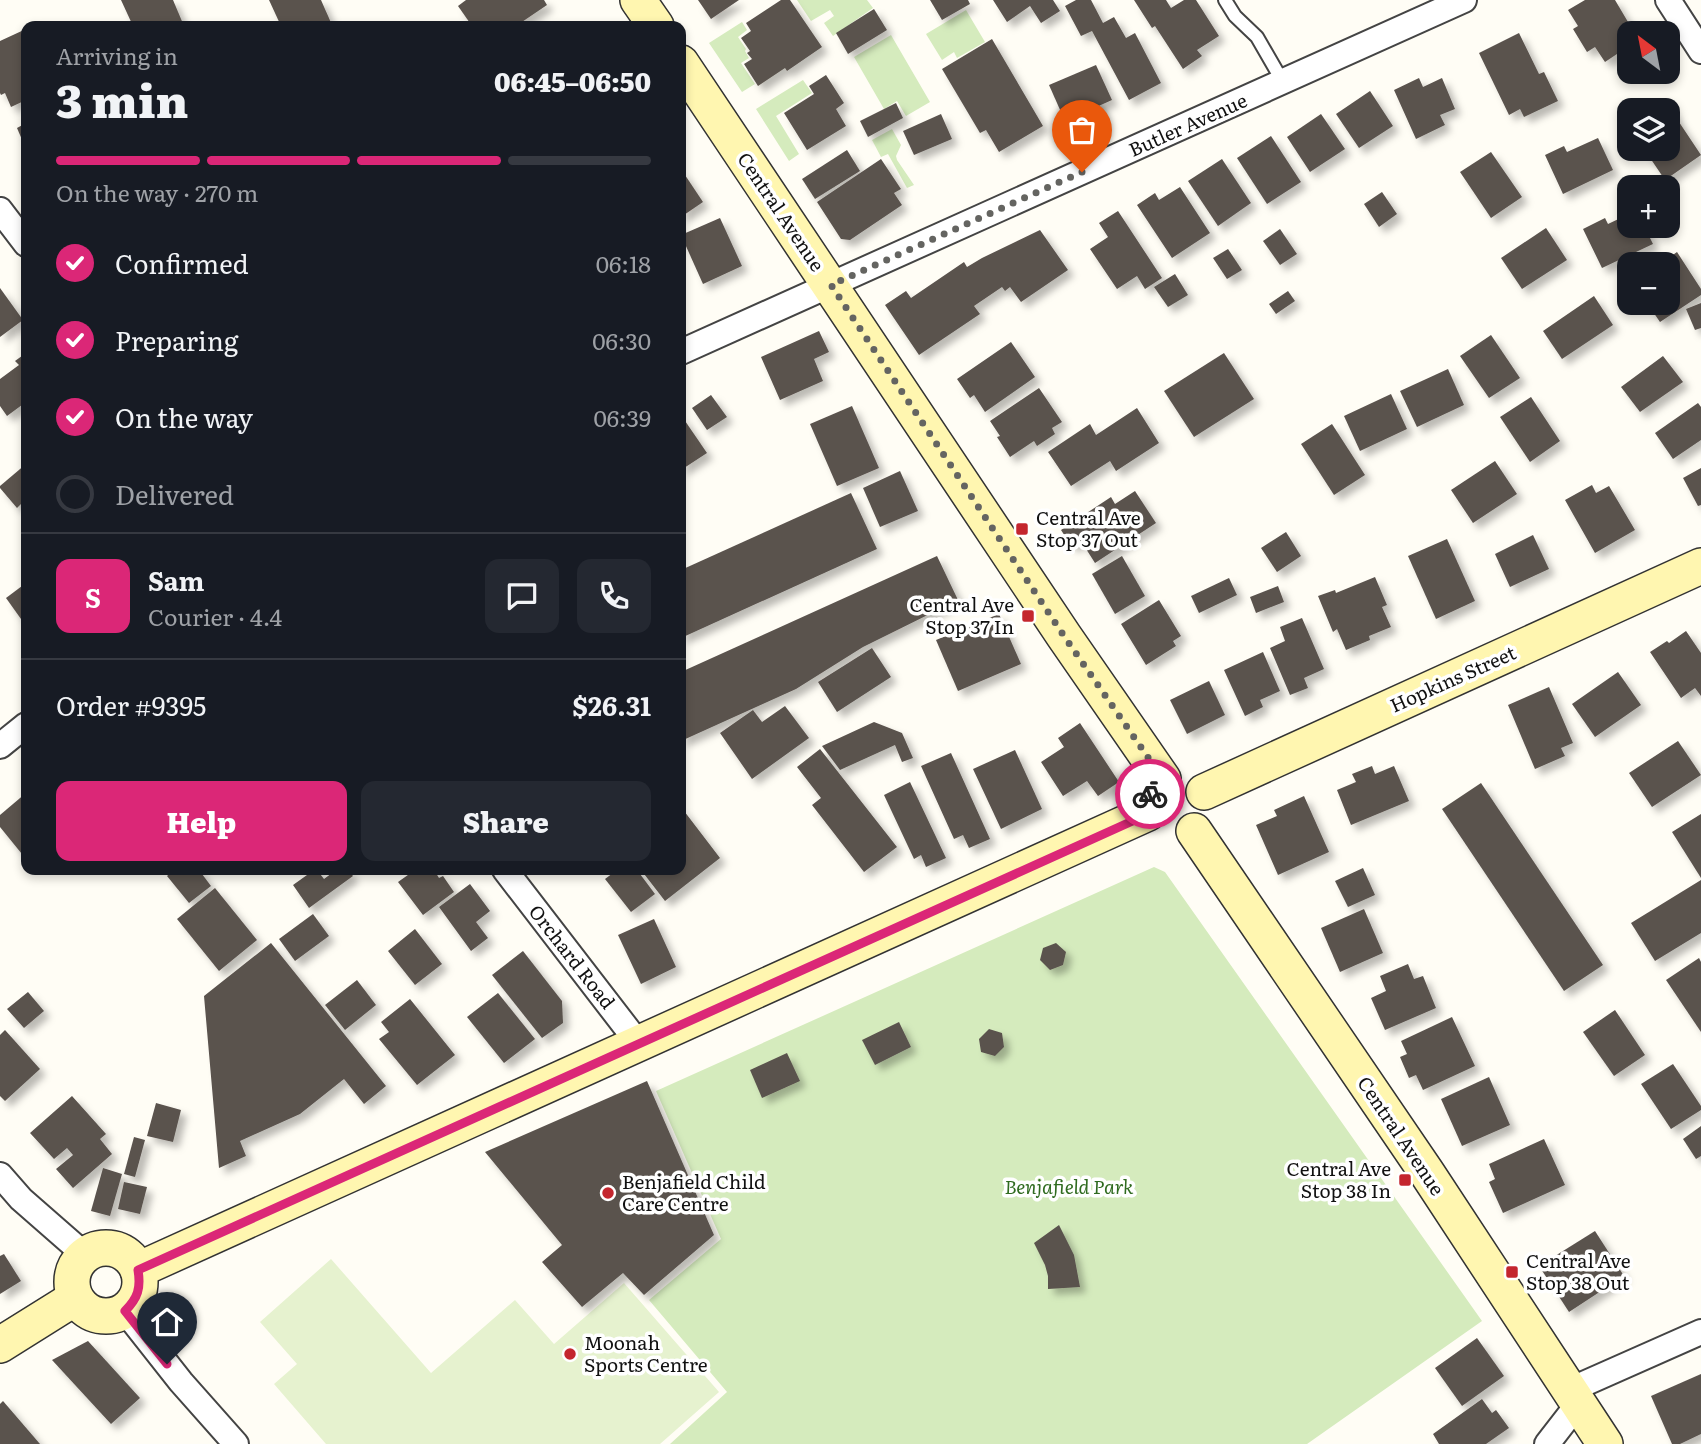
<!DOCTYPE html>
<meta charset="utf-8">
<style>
body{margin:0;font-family:Literata,serif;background:#242831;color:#f1f3f6;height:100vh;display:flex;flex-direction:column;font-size:26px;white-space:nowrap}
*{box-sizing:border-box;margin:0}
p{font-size:23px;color:#9ea1a6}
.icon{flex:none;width:38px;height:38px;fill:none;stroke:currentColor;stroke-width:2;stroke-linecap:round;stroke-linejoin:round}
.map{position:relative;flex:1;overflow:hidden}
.details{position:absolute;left:21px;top:21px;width:665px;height:854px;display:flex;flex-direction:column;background:#171b24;border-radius:14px;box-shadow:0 4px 10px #0003}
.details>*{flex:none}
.needle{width:46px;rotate:328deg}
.tools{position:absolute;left:1617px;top:21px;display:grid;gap:14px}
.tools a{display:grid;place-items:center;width:63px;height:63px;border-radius:14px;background:#171b24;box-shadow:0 4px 10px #0003;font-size:35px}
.pin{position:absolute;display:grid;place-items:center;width:60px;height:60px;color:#fff;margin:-72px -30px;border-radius:50% 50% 50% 0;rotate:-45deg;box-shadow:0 0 7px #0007}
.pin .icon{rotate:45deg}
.courier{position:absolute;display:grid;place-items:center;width:70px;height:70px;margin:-35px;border:5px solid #db2777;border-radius:50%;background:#fff;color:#222;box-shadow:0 2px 9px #0007}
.overview em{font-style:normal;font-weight:800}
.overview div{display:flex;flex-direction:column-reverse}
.overview{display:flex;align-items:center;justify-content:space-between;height:119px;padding:0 35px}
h1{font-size:46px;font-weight:800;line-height:52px}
.bar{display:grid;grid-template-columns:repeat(4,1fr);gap:10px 7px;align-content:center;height:84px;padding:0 35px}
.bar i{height:9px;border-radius:5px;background:#363941}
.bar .current{background:#db2777}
.bar p{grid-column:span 4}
.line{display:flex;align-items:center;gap:18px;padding:0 35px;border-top:2px solid #363941}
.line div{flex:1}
.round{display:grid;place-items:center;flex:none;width:74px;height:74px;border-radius:14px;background:#242831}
ol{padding:0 35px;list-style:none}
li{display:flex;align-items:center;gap:21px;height:77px}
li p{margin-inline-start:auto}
li .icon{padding:7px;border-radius:50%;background:#db2777;color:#fff;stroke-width:4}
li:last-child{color:#9ea1a6}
li i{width:38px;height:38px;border:4px solid #363941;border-radius:50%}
.primary-button{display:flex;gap:14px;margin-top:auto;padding:14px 35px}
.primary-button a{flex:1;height:80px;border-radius:14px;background:#db2777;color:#fff;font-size:28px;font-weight:800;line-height:80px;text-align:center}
.primary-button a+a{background:#242831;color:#f1f3f6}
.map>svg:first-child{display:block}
</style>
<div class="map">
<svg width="1701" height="1444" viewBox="0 0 1701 1444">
<defs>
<filter id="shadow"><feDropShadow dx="6" dy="6" stdDeviation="3.5" flood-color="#0004"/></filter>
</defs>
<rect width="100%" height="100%" fill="#fffdf5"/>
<g fill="#d5ebbd">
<path d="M797 0H867L873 8 833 36 824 23 834 16 830 10 811 21Z"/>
<path d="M966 10 985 42 957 58 954 52 942 60 926 34Z"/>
<path d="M742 22 747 30 738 37 746 49 745 51 749 58 741 63 755 84 742 92 709 43Z"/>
<path d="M891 35 930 102 906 116 897 101 884 109 854 57Z"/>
<path d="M803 80 812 93 776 116 799 154 789 161 756 109Z"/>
<path d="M892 129 901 145 896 156 897 160 914 185 907 188 888 154 881 157 872 140Z"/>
<path d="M1154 867 1165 872 1482 1321 1307 1444H670L727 1392 649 1300 721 1239 656 1091Z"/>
</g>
<path fill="#e6f2cf" d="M331 1259 431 1373 515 1300 554 1344 624 1283 719 1392 660 1444H326L274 1384 297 1364 260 1322Z"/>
<g fill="#5a524d" filter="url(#shadow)">
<path d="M121 0H173L184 26H133Z"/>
<path d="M269 0H321L332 25 281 26Z"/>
<path d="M466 0H544L547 5 516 26H472L458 6Z"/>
<path d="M698 0H739L711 19Z"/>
<path d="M781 0H790L822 47 787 71 785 68 758 86 744 64 752 59 747 53 750 51 741 38 751 31 746 23Z"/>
<path d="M930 0H968L970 4 942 20Z"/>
<path d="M993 0H1053L1060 11 1041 23 1030 6 1007 22Z"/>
<path d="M1076 0H1091L1103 23 1114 17 1126 38 1135 33 1161 83 1129 100 1092 31 1081 36 1065 6Z"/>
<path d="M1134 0H1166L1171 8 1184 0H1196L1219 36 1197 50 1202 56 1183 69 1155 26 1152 28Z"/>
<path d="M1585 0H1615L1631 27 1624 31 1629 40V46L1605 62 1595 47 1587 52 1573 29 1578 26 1568 10Z"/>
<path d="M874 9 887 30 848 54 836 33Z"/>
<path d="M26 29V100L11 107 5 93 1 95 0 93V41Z"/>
<path d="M1519 33 1539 74 1544 72 1558 101 1524 117 1520 109 1509 115 1479 53Z"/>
<path d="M992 39 1043 126 999 152 986 130 980 133 942 69Z"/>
<path d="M1096 65 1112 100 1065 121 1049 85Z"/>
<path d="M826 75 844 103 836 109 846 126 807 150 784 113 814 94 809 86Z"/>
<path d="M1419 78 1423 87 1442 78 1455 109 1440 115 1445 125 1416 139 1394 90Z"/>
<path d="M1370 91 1393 126 1359 148 1336 114Z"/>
<path d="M1663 98 1701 155 1665 180 1644 149H1668V110H1644Z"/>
<path d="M896 103 903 118 868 137 860 121Z"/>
<path d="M941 114 952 139 914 155 903 131Z"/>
<path d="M1321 114 1345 149 1310 172 1287 137Z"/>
<path d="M26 123V149L17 128Z"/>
<path d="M1271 136 1301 182 1267 204 1237 158Z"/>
<path d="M1598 138 1613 170 1563 194 1545 155 1564 146 1567 152Z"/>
<path d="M847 150 860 171 815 199 802 179Z"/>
<path d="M1491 152 1522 197 1491 218 1460 172Z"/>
<path d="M881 159 901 189 894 193 902 205 850 240 841 239 817 202Z"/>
<path d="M1222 159 1251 203 1218 226 1188 181Z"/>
<path d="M681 169 703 202 681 217Z"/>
<path d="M1180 187 1210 233 1172 258 1137 205 1155 193 1159 200Z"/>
<path d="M1382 192 1397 214 1379 227 1364 204Z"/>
<path d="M1118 211 1162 278 1145 289 1137 276 1117 289 1090 249 1108 237 1099 223Z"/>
<path d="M1629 214V226H1644L1653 244 1602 268 1583 229 1605 218 1608 224Z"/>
<path d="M720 218 742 266 703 284 681 235Z"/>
<path d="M1546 228 1567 260 1522 289 1501 258Z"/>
<path d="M1280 229 1297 254 1280 265 1263 241Z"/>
<path d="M1040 230 1068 270 1021 302 1010 287 1005 291 1002 287 974 306 980 314 919 355 885 305 906 291 911 298 964 262 967 267 982 258Z"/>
<path d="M1228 249 1242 270 1227 279 1213 258Z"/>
<path d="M1677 252 1701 289V295L1660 322 1647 303H1668V264H1660Z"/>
<path d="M1175 274 1188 295 1168 307 1154 287Z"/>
<path d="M0 288 23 320 0 337Z"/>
<path d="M1288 291 1295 301 1276 314 1269 304Z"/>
<path d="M1594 296 1613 325 1562 359 1543 331Z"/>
<path d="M1701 303V328L1695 330 1686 309Z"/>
<path d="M819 331 829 352 814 359 823 381 780 400 761 357Z"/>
<path d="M1491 335 1520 378 1489 398 1460 356Z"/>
<path d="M1011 342 1035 377 985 412 974 395 970 398 957 379Z"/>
<path d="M26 353V402L7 416 0 406V379L19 365 15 361Z"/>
<path d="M1224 353 1254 399 1194 437 1164 391Z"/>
<path d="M1663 356 1683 382 1640 412 1621 387Z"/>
<path d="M1448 369 1464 405 1417 427 1400 391Z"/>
<path d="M1039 388 1062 422 1052 428 1055 434 1037 446 1034 441 1010 457 997 437 1000 436 990 421Z"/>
<path d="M1391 394 1407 429 1360 451 1344 416Z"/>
<path d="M711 395 727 417 707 430 692 408Z"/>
<path d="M1531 397 1560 441 1530 462 1500 417Z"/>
<path d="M1698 403 1701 407V440L1673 459 1655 433Z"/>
<path d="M852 406 879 468 837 486 810 424Z"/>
<path d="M1137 408 1159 443 1116 471 1110 461 1071 486 1048 452 1090 424 1096 435Z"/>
<path d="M681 415 707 453 681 470Z"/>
<path d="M1332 424 1365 475 1334 495 1301 444Z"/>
<path d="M1495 461 1517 494 1473 523 1451 490Z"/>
<path d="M26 464V499L17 508 0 488V486Z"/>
<path d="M1701 468V505L1698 506 1683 478Z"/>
<path d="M900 471 918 511 880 527 863 488Z"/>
<path d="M1592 485 1596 493 1609 486 1635 530 1595 553 1565 500Z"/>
<path d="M1135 491 1156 523 1095 563 1081 541 1072 547 1061 530 1111 497 1115 504Z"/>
<path d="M851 493 877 549 681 638V570Z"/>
<path d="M1286 532 1301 556 1277 572 1261 548Z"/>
<path d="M1533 535 1549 569 1510 587 1495 554Z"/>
<path d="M1447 539 1475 601 1436 619 1408 556Z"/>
<path d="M937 556 958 600 863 647 796 689 681 741V672Z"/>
<path d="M1122 556 1145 596 1115 614 1092 574Z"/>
<path d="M1375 577 1387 605 1382 607 1391 627 1369 636 1370 640 1346 650 1337 629 1333 632 1318 596 1335 590 1336 593Z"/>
<path d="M1229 578 1237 595 1199 613 1191 596Z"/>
<path d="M26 583V626L6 598Z"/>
<path d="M1278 586 1284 602 1256 613 1250 597Z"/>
<path d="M1159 600 1181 636 1173 641 1176 646 1146 665 1121 624Z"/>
<path d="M999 614 1021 664 958 691 936 640Z"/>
<path d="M1302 618 1324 669 1304 678 1308 688 1290 695 1270 648 1285 641 1280 627Z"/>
<path d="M1686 631 1701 653V696L1695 688 1681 698 1650 652 1667 641 1669 643Z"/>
<path d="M872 648 891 677 837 712 818 682Z"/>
<path d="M1263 652 1280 691 1260 700 1263 707 1245 716 1224 670Z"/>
<path d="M1618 672 1641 705 1595 737 1572 704Z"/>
<path d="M1209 681 1225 715 1187 734 1170 700Z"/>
<path d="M1549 687 1573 743 1561 748 1565 756 1535 769 1508 705Z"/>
<path d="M785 706 809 738 752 779 720 733 753 710 762 722Z"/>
<path d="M874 722 902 733 913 758 902 762 895 745 840 770 822 746Z"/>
<path d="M1080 723 1119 782 1098 796 1087 781 1063 796 1041 762 1064 747 1058 738Z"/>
<path d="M1678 741 1701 775 1652 807 1629 773Z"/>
<path d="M820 749 897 847 864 872 812 805 821 798 797 767Z"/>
<path d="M1015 750 1042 809 1001 829 973 769Z"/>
<path d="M951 753 990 839 969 848 963 835 954 839 921 766Z"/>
<path d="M1372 766 1375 774 1394 766 1409 801 1351 825 1337 790 1356 782 1352 774Z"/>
<path d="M910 782 946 858 926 867 921 855 914 859 884 795Z"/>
<path d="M1481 783 1603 965 1564 991 1442 809Z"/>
<path d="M26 793V859L0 827V815Z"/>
<path d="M1304 796 1329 852 1278 875 1256 825 1277 816 1274 810Z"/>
<path d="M681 807 720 858 665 901 641 870H681Z"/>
<path d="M1701 814V878L1672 832Z"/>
<path d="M1363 868 1375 895 1348 907 1335 881Z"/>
<path d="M174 870H199L211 886 189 903 167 876Z"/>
<path d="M314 870H317L324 879 336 870H348L353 876 309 908 293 885Z"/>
<path d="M415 870H434L439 878 443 876 454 892 423 915 398 882Z"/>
<path d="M617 870H637L655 894 631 912 605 879Z"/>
<path d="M1701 880V933L1655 961 1631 923Z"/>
<path d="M470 884 490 911 476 922 488 938 471 951 439 907Z"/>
<path d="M215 888 257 940 219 971 177 919Z"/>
<path d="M1364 909 1383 953 1340 972 1321 928Z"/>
<path d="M313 914 329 936 295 961 279 939Z"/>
<path d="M654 919 676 967 641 984 618 935Z"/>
<path d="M415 929 442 964 415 985 388 951Z"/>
<path d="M271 943 386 1086 364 1104 344 1079 300 1114 240 1141 246 1156 219 1168 204 996Z"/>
<path d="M1056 943 1066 952 1063 965 1050 970 1040 960 1043 948Z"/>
<path d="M523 951 562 1001 563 1023 542 1038 492 975Z"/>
<path d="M1699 958 1701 962V1032L1666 980Z"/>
<path d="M1408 964 1414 979 1423 976 1436 1008 1385 1030 1371 998 1386 991 1380 976Z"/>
<path d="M357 980 376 1005 345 1030 325 1005Z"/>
<path d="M28 992 44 1011 24 1028 7 1009Z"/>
<path d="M498 993 535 1039 504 1063 467 1017Z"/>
<path d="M410 999 455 1055 417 1085 379 1039 389 1032 381 1022Z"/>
<path d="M1615 1010 1645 1055 1614 1076 1583 1032Z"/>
<path d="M1452 1017 1475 1066 1423 1090 1416 1075 1409 1078 1400 1057 1407 1054 1401 1041Z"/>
<path d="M899 1022 911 1047 875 1065 862 1040Z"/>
<path d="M989 1029 1002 1033 1004 1047 995 1056 981 1052 979 1039Z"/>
<path d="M5 1030 40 1069 5 1101 0 1096V1035Z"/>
<path d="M787 1053 800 1081 762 1098 750 1070Z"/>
<path d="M1673 1064 1701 1106V1110L1671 1129 1641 1084Z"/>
<path d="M1489 1077 1510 1125 1462 1146 1441 1099Z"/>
<path d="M647 1081 714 1235 644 1295 623 1273 582 1307 542 1262 562 1245 485 1152Z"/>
<path d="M72 1096 106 1134 100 1139 112 1154 73 1188 56 1169 73 1155 67 1148 54 1159 30 1133Z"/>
<path d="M156 1103 181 1110 173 1142 147 1136Z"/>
<path d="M1701 1126V1156L1696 1159 1683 1139Z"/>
<path d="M134 1137 145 1140 135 1177 124 1174Z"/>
<path d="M1544 1139 1565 1185 1503 1213 1489 1182 1495 1179 1489 1164Z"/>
<path d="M103 1168 122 1174 110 1216 91 1211Z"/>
<path d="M124 1182 147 1187 140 1214 118 1209Z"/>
<path d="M1059 1225 1074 1255 1080 1287 1048 1289V1276L1045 1265 1034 1243Z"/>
<path d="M1595 1231 1624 1276 1569 1312 1539 1266Z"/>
<path d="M4 1254 21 1281 0 1294V1256Z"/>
<path d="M1477 1338 1504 1376 1462 1406 1435 1368Z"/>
<path d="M88 1341 140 1398 111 1424 52 1360Z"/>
<path d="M1701 1374V1434L1680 1444H1672L1651 1396Z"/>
<path d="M1482 1399 1492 1413 1496 1410 1509 1428 1486 1444H1439L1433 1434Z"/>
<path d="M3 1401 40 1444H0V1404Z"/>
</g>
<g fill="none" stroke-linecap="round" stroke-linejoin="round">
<g stroke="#444" stroke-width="16">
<path id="lane" d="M1225 0 1235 16 1257 37 1283 82"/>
</g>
<g stroke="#444" stroke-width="28">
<g id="street">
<path d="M1668 0 1701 51"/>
<path d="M0 210 26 244"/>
<path d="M681 352 1464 0"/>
<path d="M0 746 26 725"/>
<path d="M505 870 639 1044"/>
<path d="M0 1175 21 1199 85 1255"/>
<path d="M125 1311 181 1382 236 1444"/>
<path d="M1570 1390 1701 1332"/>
<path d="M1547 1444 1578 1404"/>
</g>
</g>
<g stroke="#333" stroke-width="38">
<g id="secondary">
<path d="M638 0 656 26"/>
<path d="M681 63 1064 636 1163 779"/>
<path d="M1204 792 1701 566"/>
<path d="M1194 831 1427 1173 1605 1444"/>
<circle cx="106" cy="1282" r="34"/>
<path d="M138 1270 1148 813"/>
<path d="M0 1345 75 1298"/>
</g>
</g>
<use href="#lane" stroke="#fff" stroke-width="12"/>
<use href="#street" stroke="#fff" stroke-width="24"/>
<use href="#secondary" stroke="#fff6b0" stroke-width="35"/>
</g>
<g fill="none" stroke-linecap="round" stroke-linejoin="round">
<path stroke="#646461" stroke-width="7" stroke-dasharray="0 12.6" d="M1082 172 831 285 1064 636 1163 779 1155 786 1150 794"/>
<path stroke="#db2777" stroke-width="9" d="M167 1364 125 1311C138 1298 141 1288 138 1270L1148 814V804L1150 794"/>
</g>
<g fill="#c4262e" stroke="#fff" stroke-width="2.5">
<rect x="1015" y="522" width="14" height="14" rx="3.5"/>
<rect x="1021" y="609" width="14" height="14" rx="3.5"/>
<rect x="1398" y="1173" width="14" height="14" rx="3.5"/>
<circle cx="608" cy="1193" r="7"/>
<rect x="1505" y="1265" width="14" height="14" rx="3.5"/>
<circle cx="570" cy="1354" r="7"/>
</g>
<g text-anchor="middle" stroke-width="7" stroke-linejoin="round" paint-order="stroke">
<g font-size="19" fill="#111" stroke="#fff">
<text transform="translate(1188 125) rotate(-24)" y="7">Butler Avenue</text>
<text transform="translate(781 212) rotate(56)" y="7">Central Avenue</text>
<text transform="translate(1453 679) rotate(-24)" y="7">Hopkins Street</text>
<text transform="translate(572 957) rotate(52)" y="7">Orchard Road</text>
<text transform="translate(1401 1136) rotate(56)" y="7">Central Avenue</text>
</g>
<g font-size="19" fill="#111" stroke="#fff" text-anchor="start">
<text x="1036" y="525">Central Ave<tspan x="1036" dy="22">Stop 37 Out</tspan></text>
<text x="1014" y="612" text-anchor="end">Central Ave<tspan x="1014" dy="22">Stop 37 In</tspan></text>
<text x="1391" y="1176" text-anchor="end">Central Ave<tspan x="1391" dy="22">Stop 38 In</tspan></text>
<text x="622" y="1189">Benjafield Child<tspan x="622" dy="22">Care Centre</tspan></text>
<text x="1526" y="1268">Central Ave<tspan x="1526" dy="22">Stop 38 Out</tspan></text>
<text x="584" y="1350">Moonah<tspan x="584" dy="22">Sports Centre</tspan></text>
</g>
<g font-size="19" font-style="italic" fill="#2f6b1f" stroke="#fff">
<text x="1069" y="1194">Benjafield Park</text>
</g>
</g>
</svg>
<div class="tools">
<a><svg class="needle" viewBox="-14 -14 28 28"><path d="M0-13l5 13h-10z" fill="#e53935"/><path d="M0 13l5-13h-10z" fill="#9ea1a6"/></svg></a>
<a><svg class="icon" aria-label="layers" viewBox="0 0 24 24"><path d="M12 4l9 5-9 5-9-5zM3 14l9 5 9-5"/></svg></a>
<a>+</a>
<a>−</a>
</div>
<div class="pin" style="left:1082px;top:172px;background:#ea580c"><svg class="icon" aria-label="bag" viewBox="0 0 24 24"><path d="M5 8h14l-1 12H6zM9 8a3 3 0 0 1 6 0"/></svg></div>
<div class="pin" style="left:167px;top:1364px;background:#1f2937"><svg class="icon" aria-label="home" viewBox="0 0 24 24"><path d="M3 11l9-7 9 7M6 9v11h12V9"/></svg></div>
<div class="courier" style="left:1150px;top:794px"><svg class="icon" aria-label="bike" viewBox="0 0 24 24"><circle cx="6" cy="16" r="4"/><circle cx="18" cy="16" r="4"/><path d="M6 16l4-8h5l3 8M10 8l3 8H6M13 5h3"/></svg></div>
<section class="details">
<div class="overview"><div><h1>3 min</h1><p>Arriving in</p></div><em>06:45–06:50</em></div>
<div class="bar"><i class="current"></i><i class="current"></i><i class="current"></i><i></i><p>On the way · 270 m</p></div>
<ol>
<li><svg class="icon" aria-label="check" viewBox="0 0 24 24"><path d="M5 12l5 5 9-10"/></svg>Confirmed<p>06:18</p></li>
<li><svg class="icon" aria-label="check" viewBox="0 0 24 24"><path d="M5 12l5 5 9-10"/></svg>Preparing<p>06:30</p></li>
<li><svg class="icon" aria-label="check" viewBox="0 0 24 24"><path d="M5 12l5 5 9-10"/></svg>On the way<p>06:39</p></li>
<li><i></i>Delivered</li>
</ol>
<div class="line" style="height:126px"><b class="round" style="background:#db2777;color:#fff">S</b><div><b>Sam</b><p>Courier · 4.4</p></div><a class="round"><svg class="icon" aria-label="chat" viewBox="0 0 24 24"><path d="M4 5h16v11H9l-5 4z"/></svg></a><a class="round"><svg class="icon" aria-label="phone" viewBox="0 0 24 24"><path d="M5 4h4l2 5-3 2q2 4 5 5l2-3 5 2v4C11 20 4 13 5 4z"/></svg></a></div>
<div class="line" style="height:91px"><div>Order #9395</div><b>$26.31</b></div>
<div class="primary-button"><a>Help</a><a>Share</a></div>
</section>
</div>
